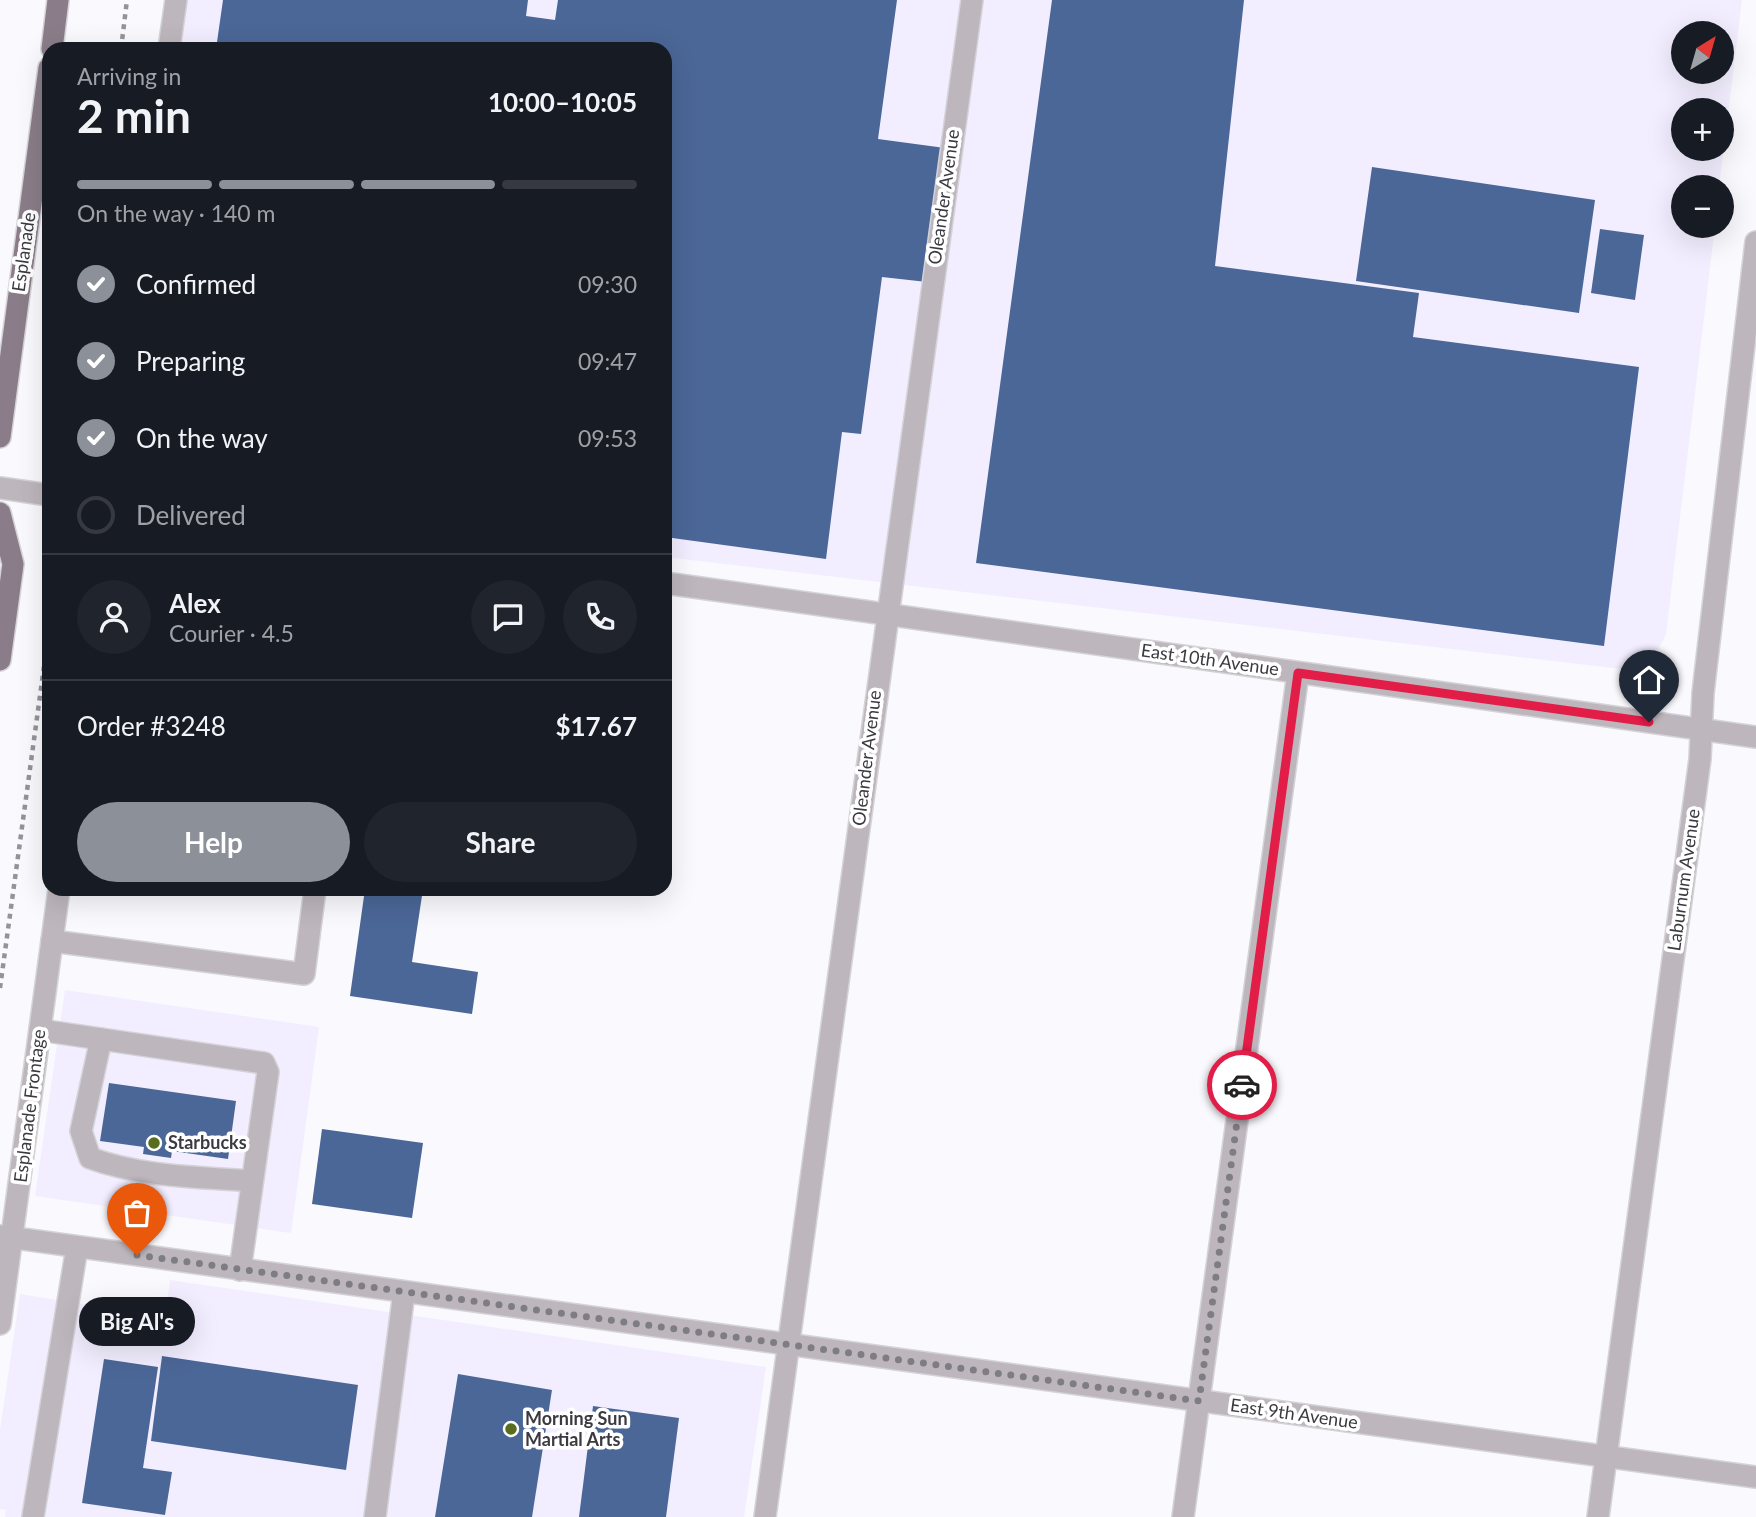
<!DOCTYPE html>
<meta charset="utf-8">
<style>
body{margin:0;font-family:Lato,sans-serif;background:#20242c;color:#f1f3f6;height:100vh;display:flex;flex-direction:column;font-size:26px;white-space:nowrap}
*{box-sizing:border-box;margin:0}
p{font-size:23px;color:#9ea1a6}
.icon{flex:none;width:38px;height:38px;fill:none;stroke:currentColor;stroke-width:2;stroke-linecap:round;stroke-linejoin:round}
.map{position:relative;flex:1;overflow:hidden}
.details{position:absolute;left:42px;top:42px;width:630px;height:854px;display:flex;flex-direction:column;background:#171b24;border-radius:21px;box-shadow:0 7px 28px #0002}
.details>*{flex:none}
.needle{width:46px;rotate:37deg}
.fabs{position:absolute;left:1671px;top:21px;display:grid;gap:14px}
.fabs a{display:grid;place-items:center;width:63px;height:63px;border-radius:50%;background:#171b24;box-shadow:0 7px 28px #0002;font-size:35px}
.pin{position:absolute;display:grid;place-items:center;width:60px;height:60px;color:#fff;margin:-72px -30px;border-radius:50% 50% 50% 0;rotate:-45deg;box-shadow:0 0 7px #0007}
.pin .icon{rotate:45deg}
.courier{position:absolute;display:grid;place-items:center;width:70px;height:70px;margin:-35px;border:5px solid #e11d48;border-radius:50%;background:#fff;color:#222;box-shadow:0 2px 9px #0007}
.bubble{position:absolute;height:49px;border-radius:24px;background:#171b24;box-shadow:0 7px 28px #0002;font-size:23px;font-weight:700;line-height:49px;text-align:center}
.summary em{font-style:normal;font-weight:700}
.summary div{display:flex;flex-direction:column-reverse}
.summary{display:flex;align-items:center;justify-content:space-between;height:119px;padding:0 35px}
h1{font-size:46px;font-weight:700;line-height:52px}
.bar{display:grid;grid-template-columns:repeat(4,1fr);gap:10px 7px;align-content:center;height:84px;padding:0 35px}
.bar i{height:9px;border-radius:5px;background:#363941}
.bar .active{background:#8c9099}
.bar p{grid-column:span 4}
.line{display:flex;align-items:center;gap:18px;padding:0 35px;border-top:2px solid #363941}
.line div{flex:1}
.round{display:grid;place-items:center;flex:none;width:74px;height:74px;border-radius:37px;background:#20242c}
ol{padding:0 35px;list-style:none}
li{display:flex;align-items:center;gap:21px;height:77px}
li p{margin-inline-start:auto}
li .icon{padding:7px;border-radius:50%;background:#8c9099;color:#fff;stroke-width:4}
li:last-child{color:#9ea1a6}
li i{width:38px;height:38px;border:4px solid #363941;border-radius:50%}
.primary-button{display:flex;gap:14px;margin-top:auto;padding:14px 35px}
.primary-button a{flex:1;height:80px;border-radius:42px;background:#8c9099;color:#fff;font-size:28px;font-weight:700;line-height:80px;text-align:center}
.primary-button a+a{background:#20242c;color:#f1f3f6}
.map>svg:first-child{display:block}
</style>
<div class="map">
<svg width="1756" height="1517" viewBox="0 0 1756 1517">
<rect width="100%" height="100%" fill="#faf9fd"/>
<g fill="#f2eeff" fill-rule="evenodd">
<path d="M186 0H1742L1719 187H1684V226H1715L1666 634 1647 672 665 557V49H180ZM1684 33H1722V72H1684ZM1684 110H1722V149H1684Z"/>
<path d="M65 990 319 1027 291 1233 35 1196Z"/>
<path d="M170 1280 766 1367 744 1517H5L6 1510 0 1509V1430L20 1294 165 1317Z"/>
</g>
<g fill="#4b6797">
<path d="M223 0H528L526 16 555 20 558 0H897L878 139 945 148 927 282 882 277 861 434 842 432 826 559 665 537V49H216Z"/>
<path d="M1052 0H1244L1215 266 1419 293 1413 337 1639 367 1604 646 976 563Z"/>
<path d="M1372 167 1595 200 1579 313 1356 281Z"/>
<path d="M1600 229 1644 235 1635 300 1591 293Z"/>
<path d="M365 889H423L412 962 478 972 472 1014 350 996Z"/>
<path d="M109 1083 236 1101 228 1159 172 1151 171 1158 143 1154 144 1147 100 1141Z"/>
<path d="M322 1129 423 1143 412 1218 312 1204Z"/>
<path d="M162 1356 358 1385 346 1470 151 1441Z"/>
<path d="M104 1359 158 1367 143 1468 172 1472 165 1515 82 1503Z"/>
<path d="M458 1374 552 1390 532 1517H435Z"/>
<path d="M593 1406 679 1418 666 1517H579Z"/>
</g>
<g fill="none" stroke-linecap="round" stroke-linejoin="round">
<g stroke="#d4d3d8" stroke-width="24">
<g id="minor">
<path d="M169 49 176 0"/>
<path d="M0 488 49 495"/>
<path d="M665 583 1756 737"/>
<path d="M52 941 304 974 315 889"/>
<path d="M40 1030 264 1063 268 1072 240 1270"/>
<path d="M101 1039 81 1131 90 1158C142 1177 198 1177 252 1181"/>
<path d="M0 1236 1756 1477"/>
<path d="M0 1324 59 889"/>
<path d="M33 1517 77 1247"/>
<path d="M375 1517 404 1292"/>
<path d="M765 1517 972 0"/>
<path d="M1183 1517 1298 673"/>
<path d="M1598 1517 1700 759 1703 693 1756 242"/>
</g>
</g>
<g stroke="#d4d3d8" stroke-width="24">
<g id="major">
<path d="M52 49 58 0"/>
<path d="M0 437 49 68"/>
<path d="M0 513 13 564 0 660"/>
</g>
</g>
<g stroke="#94939a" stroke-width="4.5" stroke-dasharray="5 5" stroke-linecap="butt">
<path d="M121 49 127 0"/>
<path d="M0 988 49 630"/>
</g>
<use href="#minor" stroke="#bdb6bc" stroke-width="21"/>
<use href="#major" stroke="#8a7d89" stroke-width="21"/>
</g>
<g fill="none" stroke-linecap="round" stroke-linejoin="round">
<path stroke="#7e7d83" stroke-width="7" stroke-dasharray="0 12.6" d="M137 1255 1199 1401 1242 1085"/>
<path stroke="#e11d48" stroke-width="9" d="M1242 1085 1298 673 1649 722"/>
</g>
<g fill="#586e1e" stroke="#fff" stroke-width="2.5">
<circle cx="154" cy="1143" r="7"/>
<circle cx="511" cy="1429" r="7"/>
</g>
<g text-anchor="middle" stroke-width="7" stroke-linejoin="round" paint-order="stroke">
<g font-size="18" fill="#3b3a42" stroke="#fff">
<text transform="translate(944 197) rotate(-82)" y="6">Oleander Avenue</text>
<text transform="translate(24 252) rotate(-82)" y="6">Esplanade</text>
<text transform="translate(1210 660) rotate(8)" y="6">East 10th Avenue</text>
<text transform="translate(867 758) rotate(-83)" y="6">Oleander Avenue</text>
<text transform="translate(1684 880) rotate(-82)" y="6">Laburnum Avenue</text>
<text transform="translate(30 1106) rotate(-83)" y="6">Esplanade Frontage</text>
<text transform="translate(1294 1414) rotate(8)" y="6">East 9th Avenue</text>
</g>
<g font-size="18" font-weight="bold" fill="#3b3a42" stroke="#fff" text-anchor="start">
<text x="168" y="1149">Starbucks</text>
<text x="525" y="1425">Morning Sun<tspan x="525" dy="21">Martial Arts</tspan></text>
</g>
</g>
</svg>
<div class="fabs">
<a><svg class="needle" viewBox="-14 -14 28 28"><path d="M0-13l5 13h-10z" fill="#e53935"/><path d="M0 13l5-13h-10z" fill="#9ea1a6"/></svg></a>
<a>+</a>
<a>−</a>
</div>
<div class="pin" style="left:137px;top:1255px;background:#ea580c"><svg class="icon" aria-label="bag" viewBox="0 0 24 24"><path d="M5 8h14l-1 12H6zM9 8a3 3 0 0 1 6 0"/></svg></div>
<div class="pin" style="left:1649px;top:722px;background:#1f2937"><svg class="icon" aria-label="home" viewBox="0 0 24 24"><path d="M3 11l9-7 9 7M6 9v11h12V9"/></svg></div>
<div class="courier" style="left:1242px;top:1085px"><svg class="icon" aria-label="car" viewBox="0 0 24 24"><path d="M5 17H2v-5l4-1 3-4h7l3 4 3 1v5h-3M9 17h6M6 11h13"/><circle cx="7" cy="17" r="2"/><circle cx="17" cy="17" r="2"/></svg></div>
<div class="bubble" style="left:79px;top:1297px;width:116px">Big Al's</div>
<section class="details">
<div class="summary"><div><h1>2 min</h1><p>Arriving in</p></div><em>10:00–10:05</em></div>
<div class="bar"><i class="active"></i><i class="active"></i><i class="active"></i><i></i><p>On the way · 140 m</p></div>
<ol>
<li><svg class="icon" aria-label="check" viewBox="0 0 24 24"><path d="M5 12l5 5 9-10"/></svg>Confirmed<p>09:30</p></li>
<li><svg class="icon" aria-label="check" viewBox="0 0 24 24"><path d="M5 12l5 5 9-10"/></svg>Preparing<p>09:47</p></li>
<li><svg class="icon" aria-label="check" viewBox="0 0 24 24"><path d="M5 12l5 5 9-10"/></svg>On the way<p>09:53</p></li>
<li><i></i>Delivered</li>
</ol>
<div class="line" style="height:126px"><a class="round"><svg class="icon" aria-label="person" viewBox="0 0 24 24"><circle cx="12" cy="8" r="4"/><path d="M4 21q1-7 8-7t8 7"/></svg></a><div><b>Alex</b><p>Courier · 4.5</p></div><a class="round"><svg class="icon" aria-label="chat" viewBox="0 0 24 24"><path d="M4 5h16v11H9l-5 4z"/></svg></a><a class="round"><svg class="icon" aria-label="phone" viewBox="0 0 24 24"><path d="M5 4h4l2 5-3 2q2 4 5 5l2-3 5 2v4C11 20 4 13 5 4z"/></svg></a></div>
<div class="line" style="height:91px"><div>Order #3248</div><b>$17.67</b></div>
<div class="primary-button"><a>Help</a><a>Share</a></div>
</section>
</div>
